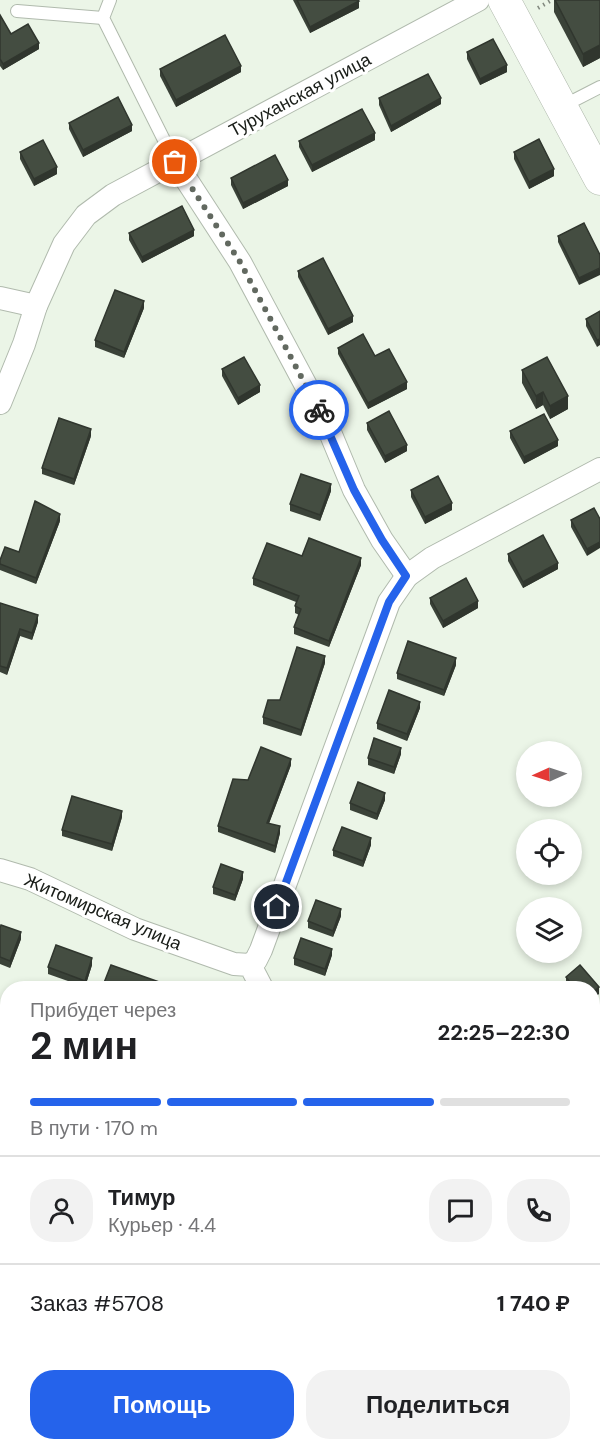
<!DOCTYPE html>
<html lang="ru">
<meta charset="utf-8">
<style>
body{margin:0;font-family:"DM Sans",sans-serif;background:#f2f2f2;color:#202124;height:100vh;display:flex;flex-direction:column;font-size:22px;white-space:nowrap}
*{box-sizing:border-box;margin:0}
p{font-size:20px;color:#757577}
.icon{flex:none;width:33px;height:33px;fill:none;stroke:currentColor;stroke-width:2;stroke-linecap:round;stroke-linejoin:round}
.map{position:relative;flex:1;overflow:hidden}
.sheet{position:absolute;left:0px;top:981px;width:600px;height:470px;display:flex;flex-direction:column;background:#fff;border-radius:24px 24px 0 0;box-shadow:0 3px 9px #0003}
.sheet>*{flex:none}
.needle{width:39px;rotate:267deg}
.controls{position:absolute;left:516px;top:741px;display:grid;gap:12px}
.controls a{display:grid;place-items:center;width:66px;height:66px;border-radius:50%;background:#fff;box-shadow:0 3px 9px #0003;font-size:30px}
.pin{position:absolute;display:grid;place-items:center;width:51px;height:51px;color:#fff;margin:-26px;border:3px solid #fff;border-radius:50%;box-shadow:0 2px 6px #0007}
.courier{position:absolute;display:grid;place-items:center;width:60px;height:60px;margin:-30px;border:4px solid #2563eb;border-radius:50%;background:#fff;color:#222;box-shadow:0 2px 8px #0007}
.head em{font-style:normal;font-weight:700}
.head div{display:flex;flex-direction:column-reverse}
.head{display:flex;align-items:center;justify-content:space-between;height:102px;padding:0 30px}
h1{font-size:39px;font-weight:700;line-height:45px}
.bar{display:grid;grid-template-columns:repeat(4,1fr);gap:9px 6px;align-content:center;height:72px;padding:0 30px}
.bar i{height:8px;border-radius:4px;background:#e0e0e0}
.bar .current{background:#2563eb}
.bar p{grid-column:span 4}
.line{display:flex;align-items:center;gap:15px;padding:0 30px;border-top:2px solid #e0e0e0}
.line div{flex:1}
.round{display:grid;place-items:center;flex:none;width:63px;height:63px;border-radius:24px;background:#f2f2f2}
.primary-button{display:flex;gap:12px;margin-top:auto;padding:12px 30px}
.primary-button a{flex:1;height:69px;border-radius:24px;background:#2563eb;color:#fff;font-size:24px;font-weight:700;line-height:69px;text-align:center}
.primary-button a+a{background:#f2f2f2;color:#202124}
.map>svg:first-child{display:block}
</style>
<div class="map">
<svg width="600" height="1450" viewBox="0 0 600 1450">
<rect width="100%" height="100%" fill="#ebf5e7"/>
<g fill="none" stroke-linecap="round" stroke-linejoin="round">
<g stroke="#b0baad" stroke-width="14">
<g id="lane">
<path d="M110 0 103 18 175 162"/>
<path d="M17 11 103 18"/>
<path d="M563 106 600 87"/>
<path d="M0 1242 8 1232"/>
</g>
</g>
<g stroke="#b0baad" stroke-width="24">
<g id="street">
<path d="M175 162 240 262 327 425 354 490 382 540 407 576"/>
<path d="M0 298 36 306"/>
<path d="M0 403 24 344 36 306 64 244 86 215 113 195 478 0"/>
<path d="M0 870 30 879 135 929 234 964 250 965 262 988"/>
<path d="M250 965 256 960 261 950 389 602 407 576 432 558 600 469"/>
<path d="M592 1285 600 1293"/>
</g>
</g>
<g stroke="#b0baad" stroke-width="33">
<g id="secondary">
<path d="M504 0 600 179"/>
<path d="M592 1083 600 1076"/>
<path d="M181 1450 189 1443"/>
</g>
</g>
<path stroke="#81887e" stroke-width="4" stroke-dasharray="1.5 4.5" stroke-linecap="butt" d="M538 8 552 0"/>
<use href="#lane" stroke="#fff" stroke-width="12"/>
<use href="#street" stroke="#fff" stroke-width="22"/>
<use href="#secondary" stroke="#fff" stroke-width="32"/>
</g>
<g fill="#3a4238">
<path d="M293 0H358L359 8 310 33Z"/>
<path d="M554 0H600V58L583 67 554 12Z"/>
<path d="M0 15 11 34 39 49 3 70 0 66Z"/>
<path d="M467 52 507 72 480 85 467 59Z"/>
<path d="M160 69 241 72 176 107 160 76Z"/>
<path d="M379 98 441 104 391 132 379 105Z"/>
<path d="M69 123 132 131 83 157 69 129Z"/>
<path d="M375 140 312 172 299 147V141Z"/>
<path d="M20 152 57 174 34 186 20 159Z"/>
<path d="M514 152 554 176 529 189 514 159Z"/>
<path d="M231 178 288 186 243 209 231 185Z"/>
<path d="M584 223 579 285 558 242V236Z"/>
<path d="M129 233 194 236 142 263 129 240Z"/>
<path d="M298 271 353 322 328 335 298 277Z"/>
<path d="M144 308 124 358 95 347V340Z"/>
<path d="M600 311 597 347 586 326V319Z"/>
<path d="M338 348 375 356 407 389 368 409 338 354Z"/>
<path d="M222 369 260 392 238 405 222 376Z"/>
<path d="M522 370 568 409 550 419 543 405 536 409 522 383Z"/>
<path d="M367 423 407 451 385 463 367 430Z"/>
<path d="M510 431 558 446 524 464 510 438Z"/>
<path d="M91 436 74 485 42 474V468Z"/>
<path d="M411 490 452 510 425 524 411 497Z"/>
<path d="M331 491 320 521 290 511V504Z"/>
<path d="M594 508 587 556 571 527V520Z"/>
<path d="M60 521 36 584 0 570V560L19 552Z"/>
<path d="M508 554 558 569 523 588 508 561Z"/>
<path d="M302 556 361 565 329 647 294 634V627L299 615 295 613V606L296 602 253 585V578Z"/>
<path d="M430 598 478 608 443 628 430 604Z"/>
<path d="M0 603 38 622 32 640 20 636 7 675 0 672Z"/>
<path d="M325 663 301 736 263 724V717Z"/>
<path d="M456 665 444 696 397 679V673Z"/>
<path d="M420 708 407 741 377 729V723Z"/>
<path d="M401 754 394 774 368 765V758Z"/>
<path d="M291 765 269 823 280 833 275 853 218 832V826L248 780Z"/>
<path d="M385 800 377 820 350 810V803Z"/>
<path d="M122 817 112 851 62 836V830Z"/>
<path d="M371 845 363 867 333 856V850Z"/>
<path d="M243 879 235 901 213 894V887Z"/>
<path d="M341 916 333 937 308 928V921Z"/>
<path d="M0 928 21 939 10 968 0 964Z"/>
<path d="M332 955 325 976 294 965V958Z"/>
<path d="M92 965 85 987 48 974V967Z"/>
<path d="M566 977 599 994 567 985 566 983Z"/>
<path d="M8 1142V1174L0 1171V1153Z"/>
<path d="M600 1339V1360L593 1353V1346Z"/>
<path d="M77 1443H101L93 1450H84Z"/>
</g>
<g fill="#30362e">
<path d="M359 1V8L310 33V27Z"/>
<path d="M39 43V49L3 70V64Z"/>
<path d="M600 45V58L583 67V54Z"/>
<path d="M507 65V72L480 85V79Z"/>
<path d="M241 66V72L176 107V100Z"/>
<path d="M441 98V104L391 132V126Z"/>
<path d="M132 125V131L83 157V150Z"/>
<path d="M375 133V140L312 172V165Z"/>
<path d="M57 167V174L34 186V179Z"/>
<path d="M554 169V176L529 189V182Z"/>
<path d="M288 180V186L243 209V203Z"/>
<path d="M194 230V236L142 263V257Z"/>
<path d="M600 268V275L579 285V278Z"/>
<path d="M144 301V308L124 358V352Z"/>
<path d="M353 316V322L328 335V329Z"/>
<path d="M600 339V345L597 347V340Z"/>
<path d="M407 382V389L368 409V403Z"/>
<path d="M260 385V392L238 405V398Z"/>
<path d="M543 392V405L536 409V396Z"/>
<path d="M568 396V409L550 419V406Z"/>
<path d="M91 429V436L74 485V479Z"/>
<path d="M558 440V446L524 464V457Z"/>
<path d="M407 445V451L385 463V456Z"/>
<path d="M331 484V491L320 521V515Z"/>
<path d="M452 503V510L425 524V517Z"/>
<path d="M60 514V521L36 584V578Z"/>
<path d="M600 542V548L587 556V549Z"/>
<path d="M361 558V565L329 647V641Z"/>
<path d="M558 563V569L523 588V582Z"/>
<path d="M478 601V608L443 628V621Z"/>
<path d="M38 615V622L32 640V633Z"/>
<path d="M20 629V636L7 675V668Z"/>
<path d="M325 656V663L301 736V730Z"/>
<path d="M456 658V665L444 696V690Z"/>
<path d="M420 702V708L407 741V734Z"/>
<path d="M401 748V754L394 774V767Z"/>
<path d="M291 759V765L267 829V823Z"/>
<path d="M385 793V800L377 820V814Z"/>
<path d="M122 811V817L112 851V844Z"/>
<path d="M280 826V833L275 853V846Z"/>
<path d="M371 838V845L363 867V861Z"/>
<path d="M243 872V879L235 901V895Z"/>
<path d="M341 909V916L333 937V931Z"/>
<path d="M21 932V939L10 968V961Z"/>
<path d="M332 949V955L325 976V969Z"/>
<path d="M92 958V965L85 987V981Z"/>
<path d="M599 987V994L592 1000V993Z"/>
<path d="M600 1179V1186L592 1193V1186Z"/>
<path d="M94 1443H101L93 1450H88V1448Z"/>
</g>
<g fill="#444d41" stroke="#30362e" stroke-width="1.5">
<path d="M297 0H358L359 1 310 27Z"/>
<path d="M555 0H600V45L583 54Z"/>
<path d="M0 15 11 34 28 24 39 43 3 64 0 59Z"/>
<path d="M225 35 241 66 176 100 160 69Z"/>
<path d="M493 39 507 65 480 79 467 52Z"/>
<path d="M428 74 441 98 391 126 379 98Z"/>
<path d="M118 97 132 125 83 150 69 123Z"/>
<path d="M362 109 375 133 312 165 299 141Z"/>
<path d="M539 139 554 169 529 182 514 152Z"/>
<path d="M43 140 57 167 34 179 20 152Z"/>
<path d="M275 155 288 180 243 203 231 178Z"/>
<path d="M182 206 194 230 142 257 129 233Z"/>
<path d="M584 223 600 255V268L579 278 558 236Z"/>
<path d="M323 258 353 316 328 329 298 271Z"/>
<path d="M115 290 144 301 124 352 95 340Z"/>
<path d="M600 311V339L597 340 586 319Z"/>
<path d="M363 334 375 356 389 349 407 382 368 403 338 348Z"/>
<path d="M244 357 260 385 238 398 222 369Z"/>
<path d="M547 357 568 396 550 406 543 392 536 396 522 370Z"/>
<path d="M389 411 407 445 385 456 367 423Z"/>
<path d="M544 414 558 440 524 457 510 431Z"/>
<path d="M59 418 91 429 74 479 42 468Z"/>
<path d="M301 474 331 484 320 515 290 504Z"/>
<path d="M438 476 452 503 425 517 411 490Z"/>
<path d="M35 501 60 514 36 578 0 564V560L5 547 19 552Z"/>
<path d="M594 508 600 519V542L587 549 571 520Z"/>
<path d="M543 535 558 563 523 582 508 554Z"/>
<path d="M309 538 361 558 329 641 294 627 301 609 295 606 299 596 253 578 267 543 302 556Z"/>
<path d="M466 578 478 601 443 621 430 598Z"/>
<path d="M0 603 38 615 32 633 20 629 7 668 0 666Z"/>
<path d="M408 641 456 658 444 690 397 673Z"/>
<path d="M297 647 325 656 301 730 263 717 268 700H280Z"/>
<path d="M389 690 420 702 407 734 377 723Z"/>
<path d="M374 738 401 748 394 767 368 758Z"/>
<path d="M261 747 291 759 267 823 280 826 275 846 218 826 233 779 248 780Z"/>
<path d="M358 782 385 793 377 814 350 803Z"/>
<path d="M72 796 122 811 112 844 62 830Z"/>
<path d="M342 827 371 838 363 861 333 850Z"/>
<path d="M221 864 243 872 235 895 213 887Z"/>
<path d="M316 900 341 909 333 931 308 921Z"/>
<path d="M1 925 21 932 10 961 0 957V928Z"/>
<path d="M301 938 332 949 325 969 294 958Z"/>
<path d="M56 945 92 958 85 981 48 967Z"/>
<path d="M111 965 162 983 160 988H102Z"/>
<path d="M580 965 599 987 592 993V988H562L570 982 566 977Z"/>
<path d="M163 985 174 988H162Z"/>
<path d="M5 1141 8 1142V1167L0 1164V1153Z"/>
<path d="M592 1168 600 1177V1179L592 1186Z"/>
<path d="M600 1339V1354L593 1346Z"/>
<path d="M28 1443H36L42 1450H20Z"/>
<path d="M84 1443H94L88 1448Z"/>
<path d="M255 1443H303L310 1450H247Z"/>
</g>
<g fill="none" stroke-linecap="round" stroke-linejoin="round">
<path stroke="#626960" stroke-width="6" stroke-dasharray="0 10.8" d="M175 162 240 262 319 410"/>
<path stroke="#2563eb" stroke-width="8" d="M277 907 389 602 406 576 382 540 354 490 319 410"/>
</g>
<g text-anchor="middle" stroke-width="6" stroke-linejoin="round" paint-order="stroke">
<g font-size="18" fill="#191d18" stroke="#fff">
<text transform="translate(300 95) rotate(-28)" y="6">Туруханская улица</text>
<text transform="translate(103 912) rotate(23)" y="6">Житомирская улица</text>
</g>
</g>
</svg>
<div class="controls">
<a><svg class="needle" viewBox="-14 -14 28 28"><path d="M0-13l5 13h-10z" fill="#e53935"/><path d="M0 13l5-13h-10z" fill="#757577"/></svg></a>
<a><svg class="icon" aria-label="locate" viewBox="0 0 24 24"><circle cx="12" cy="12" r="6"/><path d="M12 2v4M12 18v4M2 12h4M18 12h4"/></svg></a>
<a><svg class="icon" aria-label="layers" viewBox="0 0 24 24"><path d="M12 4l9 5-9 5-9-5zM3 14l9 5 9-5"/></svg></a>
</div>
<div class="pin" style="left:175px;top:162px;background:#ea580c"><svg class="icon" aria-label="bag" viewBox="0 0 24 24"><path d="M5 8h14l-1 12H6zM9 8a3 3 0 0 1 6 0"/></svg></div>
<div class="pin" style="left:277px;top:907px;background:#1f2937"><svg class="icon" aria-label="home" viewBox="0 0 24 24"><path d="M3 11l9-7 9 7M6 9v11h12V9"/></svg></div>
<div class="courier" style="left:319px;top:410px"><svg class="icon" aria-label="bike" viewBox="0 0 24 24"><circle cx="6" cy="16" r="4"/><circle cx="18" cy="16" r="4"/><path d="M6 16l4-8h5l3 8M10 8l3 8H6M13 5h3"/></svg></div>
<section class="sheet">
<div class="head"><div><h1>2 мин</h1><p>Прибудет через</p></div><em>22:25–22:30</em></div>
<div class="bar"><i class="current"></i><i class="current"></i><i class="current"></i><i></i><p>В пути · 170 m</p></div>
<div class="line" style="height:108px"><a class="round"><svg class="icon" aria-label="person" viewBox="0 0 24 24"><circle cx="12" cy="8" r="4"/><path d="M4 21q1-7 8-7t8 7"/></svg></a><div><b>Тимур</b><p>Курьер · 4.4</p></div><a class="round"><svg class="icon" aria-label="chat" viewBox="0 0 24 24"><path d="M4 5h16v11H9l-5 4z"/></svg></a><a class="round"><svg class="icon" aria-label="phone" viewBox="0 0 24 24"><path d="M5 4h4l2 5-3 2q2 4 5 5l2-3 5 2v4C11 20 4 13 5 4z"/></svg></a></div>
<div class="line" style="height:78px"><div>Заказ #5708</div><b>1 740 ₽</b></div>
<div class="primary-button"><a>Помощь</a><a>Поделиться</a></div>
</section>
</div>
